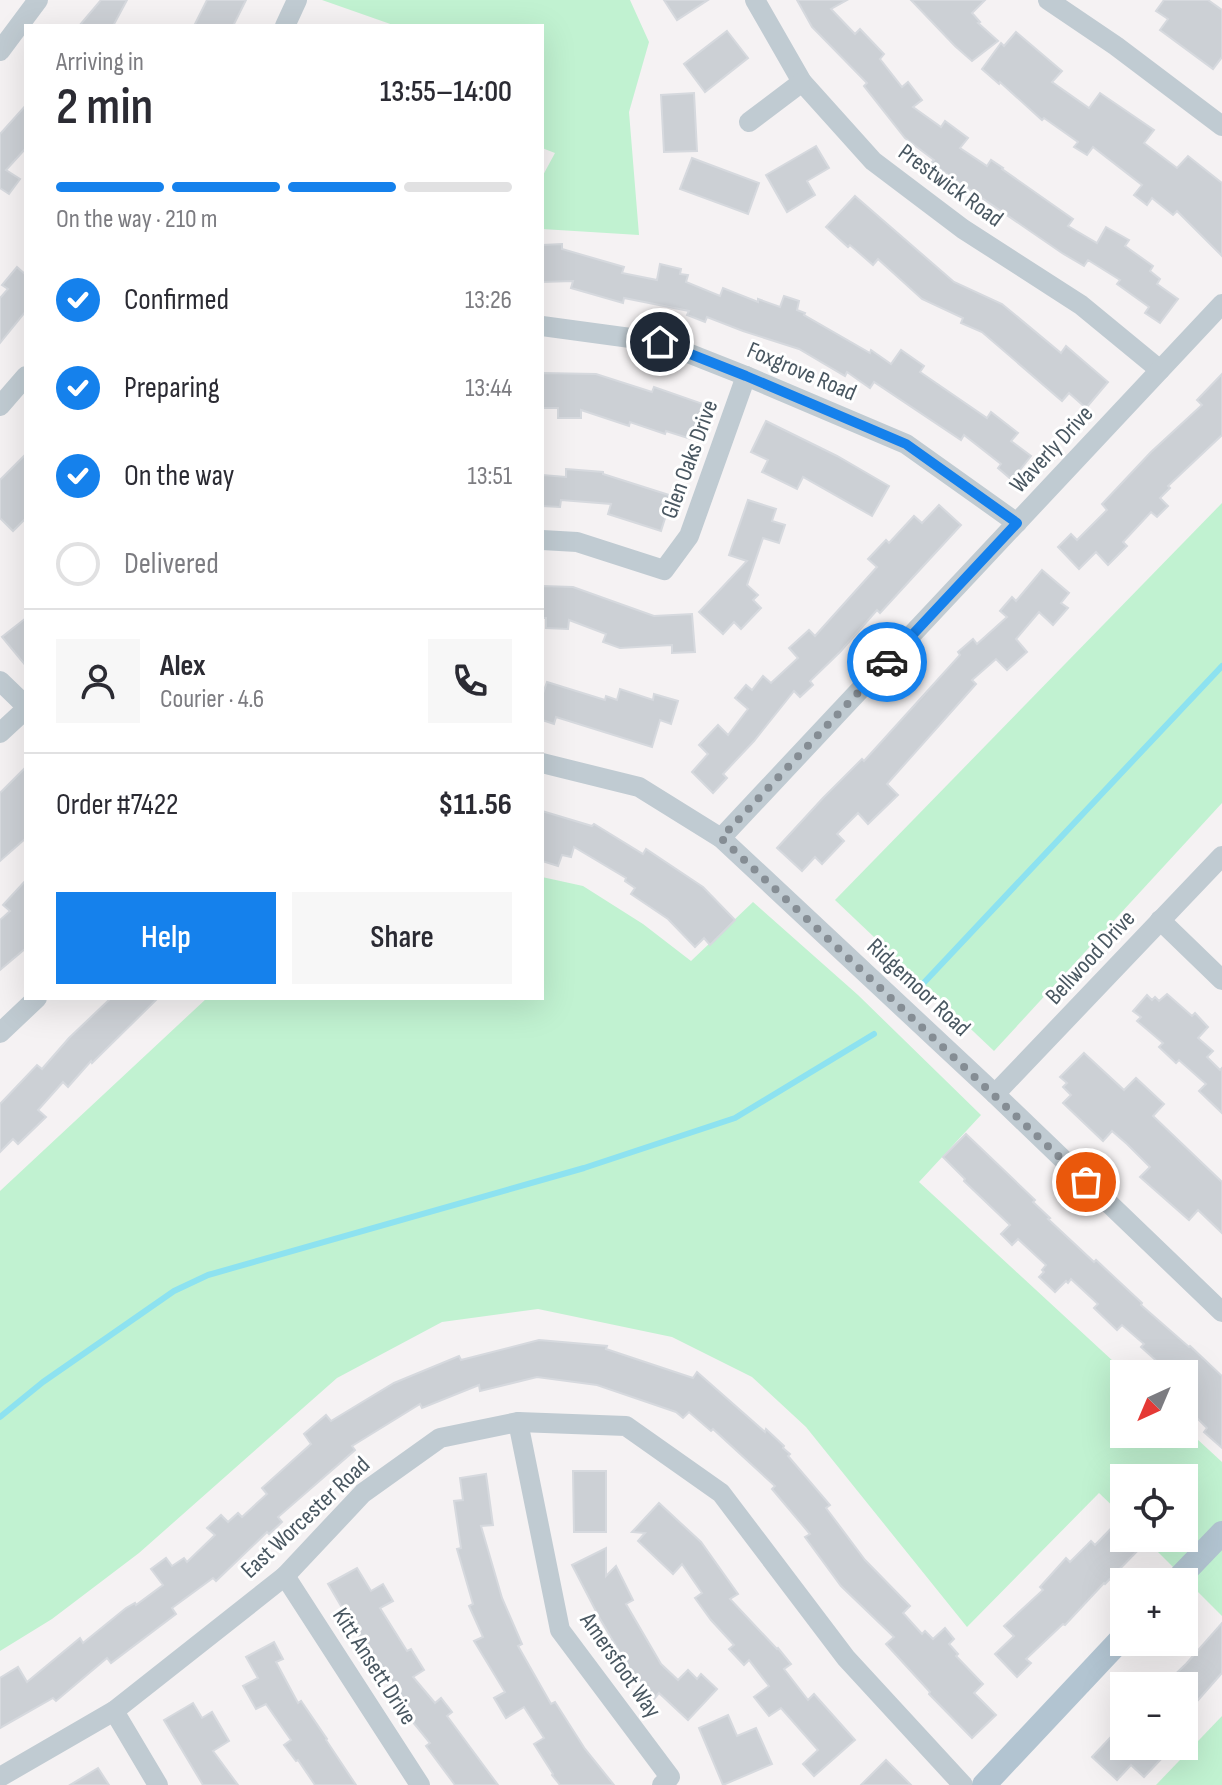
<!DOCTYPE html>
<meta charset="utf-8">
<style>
body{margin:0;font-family:"Sofia Sans Condensed",sans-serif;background:#f7f7f7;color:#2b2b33;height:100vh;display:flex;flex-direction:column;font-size:30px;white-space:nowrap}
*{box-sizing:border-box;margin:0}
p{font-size:26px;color:#7c7c81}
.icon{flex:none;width:44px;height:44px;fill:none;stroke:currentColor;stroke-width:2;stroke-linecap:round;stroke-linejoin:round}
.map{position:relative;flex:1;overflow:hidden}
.side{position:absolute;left:24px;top:24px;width:520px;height:976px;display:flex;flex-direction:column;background:#fff;border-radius:0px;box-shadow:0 8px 32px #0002}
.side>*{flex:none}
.needle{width:52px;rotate:224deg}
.buttons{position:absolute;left:1110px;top:1360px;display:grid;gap:16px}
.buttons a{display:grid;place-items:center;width:88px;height:88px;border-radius:0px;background:#fff;box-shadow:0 8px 32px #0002;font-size:40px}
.pin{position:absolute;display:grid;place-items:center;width:68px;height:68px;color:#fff;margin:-34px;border:4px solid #fff;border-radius:50%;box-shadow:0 2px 8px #0007}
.courier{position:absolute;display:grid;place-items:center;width:80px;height:80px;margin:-40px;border:6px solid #1581ec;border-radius:50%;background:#fff;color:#222;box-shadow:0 2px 10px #0007}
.summary em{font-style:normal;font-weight:600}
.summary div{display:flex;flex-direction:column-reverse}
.summary{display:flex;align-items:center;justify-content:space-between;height:136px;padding:0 32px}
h1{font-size:52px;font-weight:600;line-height:60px}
.bar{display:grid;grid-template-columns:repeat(4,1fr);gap:12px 8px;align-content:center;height:96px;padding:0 32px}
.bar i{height:10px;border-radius:6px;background:#e1e1e2}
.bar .active{background:#1581ec}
.bar p{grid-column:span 4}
.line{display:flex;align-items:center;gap:20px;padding:0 32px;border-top:2px solid #e1e1e2}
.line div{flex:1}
.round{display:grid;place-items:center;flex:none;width:84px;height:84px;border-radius:0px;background:#f7f7f7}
ol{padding:0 32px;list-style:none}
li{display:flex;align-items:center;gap:24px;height:88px}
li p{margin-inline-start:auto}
li .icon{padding:8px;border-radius:50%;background:#1581ec;color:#fff;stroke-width:4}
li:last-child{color:#7c7c81}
li i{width:44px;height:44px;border:4px solid #e1e1e2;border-radius:50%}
.primary-button{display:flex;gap:16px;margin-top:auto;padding:16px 32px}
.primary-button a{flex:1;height:92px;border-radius:0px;background:#1581ec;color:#fff;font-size:32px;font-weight:600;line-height:92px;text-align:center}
.primary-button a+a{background:#f7f7f7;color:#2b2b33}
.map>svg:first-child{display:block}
</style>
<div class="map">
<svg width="1222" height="1785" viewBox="0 0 1222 1785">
<rect width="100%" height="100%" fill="#f5f2f3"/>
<g fill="#c1f2d1">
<path d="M322 0H630L649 42 629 112 639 235 542 229V177L555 153 542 148V26H396Z"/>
<path d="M1222 503V803L994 1051 835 900Z"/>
<path d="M542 877 583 886 643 924 691 961 753 902 858 995 981 1115 919 1182 1127 1374H1124V1434H1184V1427L1222 1462V1616L1144 1538H1184V1478H1124V1517L1099 1493 967 1627 806 1427 752 1377 672 1337 538 1309 442 1322 337 1378 139 1553 52 1619 0 1651V1191L207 998H542Z"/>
<path d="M1222 1716V1785H1156Z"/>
</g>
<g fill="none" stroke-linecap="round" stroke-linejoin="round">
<g stroke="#8de2f0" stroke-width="6">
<path d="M918 989 1222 666"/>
<path d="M0 1417 43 1382 174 1291 208 1275 584 1168 735 1118 874 1034"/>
</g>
</g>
<g fill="#ccd0d5" stroke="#d6d9de" stroke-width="2">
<path d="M101 0H127L113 26H79Z"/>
<path d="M207 0H246L233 26H194Z"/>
<path d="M664 0H708L677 20Z"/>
<path d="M797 0H847L831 9 855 34 860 29 884 54 880 59 902 87 908 82 922 100 913 107 941 127 945 121 968 138 960 148 987 166 991 160 1003 168 1002 169 1073 219 1068 226 1097 243 1106 227 1129 240 1125 246 1153 266 1150 271 1160 279 1157 284 1178 299 1160 323 1145 313 1149 307 1117 284 1120 280 1088 260 1084 266 1062 253 931 163 934 160 905 138 864 86 867 83 812 27Z"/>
<path d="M911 0H985L972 13 980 22 978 23 998 41 972 61 955 46Z"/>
<path d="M1164 0H1208L1222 10V57L1213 69 1160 30 1168 19 1156 11Z"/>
<path d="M727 31 748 58 705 92 684 64Z"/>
<path d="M1016 32 1062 71 1052 82 1089 108 1100 93 1154 130 1144 143 1177 168 1188 156 1222 183V256L1177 211 1173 215 1152 198 1147 205 1134 195 1142 185 1093 147 1087 155 1074 147 1078 142 1044 118 1042 120 1000 82 999 84 982 69 1001 43 1004 46Z"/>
<path d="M694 93 697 151 664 152 661 95Z"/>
<path d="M26 105V148L6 170 20 179 9 194 0 188V134Z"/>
<path d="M816 146 829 168 807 181 815 195 787 212 766 175Z"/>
<path d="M692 158 759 183 748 214 680 189Z"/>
<path d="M855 196 954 282 1002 304 1061 353 1066 346 1108 382 1086 408 1069 393 1062 401 982 332 961 323 963 318 922 299 878 259 873 265 850 245 848 247 826 227Z"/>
<path d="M562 244V249L624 267 622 273 657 280 660 264 681 269 680 274 688 275 686 282 720 296 723 288 758 302V299L780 307 784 296 799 301 797 310 805 313 804 315 870 353 871 350 891 364 901 350 924 366 920 372 987 418 991 412 1018 433 1011 441 1031 456 1012 480 998 468 1001 464 964 435 961 440 874 382 870 388 847 372 845 376 799 349 743 331 707 317 705 322 687 315 689 311 624 298 623 303 571 288 573 281 542 282V245Z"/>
<path d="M17 267 26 275V311L0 343V298L8 289 2 285Z"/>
<path d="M542 373 596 374 652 392 654 387 703 404 691 439 666 431 665 434 630 422 629 426 581 410V418H558V408H542Z"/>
<path d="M1222 374V435L1168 486 1170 488 1160 498 1168 506 1157 517 1151 512 1123 542 1127 546 1108 565 1096 552 1079 569 1058 547 1071 534 1077 540 1107 510 1102 504 1151 452 1202 405 1197 400Z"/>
<path d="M766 421 837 456 889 486 872 516 803 477 797 489 762 472 768 460 751 452Z"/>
<path d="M26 454V518L13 531 0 518V480Z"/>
<path d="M566 469 603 472V474L672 496 661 531 608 514 611 504 561 500 560 507 542 506 543 475 566 477Z"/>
<path d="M748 500 776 509 772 521 785 525 779 543 763 538 747 585 758 595 753 600 761 608 741 629 734 622 723 634 699 612 747 561 729 555Z"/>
<path d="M939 505 961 525 880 613 877 610 840 652 810 681 813 685 800 697 794 691 754 741 723 774 727 778 713 793 692 772 708 754 699 745 718 725 728 735 748 709 735 698 746 685 752 690 763 676 771 683 798 658 789 648 809 630 815 636 877 567 868 559 886 540 889 543 914 516 922 523Z"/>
<path d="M1042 570 1069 593 1061 603 1068 608 1053 625 1039 612 1016 639 1027 652 1007 670 996 659 972 680 976 684 887 784 898 795 868 824 858 813 837 834 844 841 822 864 815 857 802 871 777 848 823 798 862 759 864 761 960 655 958 652 973 639 977 644 1007 617 1000 611 1012 597 1016 601Z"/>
<path d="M542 586 573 587 654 616 692 614 695 652 672 653V645L620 648 603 642 606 634 569 620 568 629 546 628V618H542Z"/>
<path d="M26 618V666L2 637Z"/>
<path d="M547 682 605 700 606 696 617 700 620 689 653 700 654 694 678 701 671 724 660 720 652 747 556 717 554 724 542 720V696Z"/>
<path d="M26 767V838L0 861V793Z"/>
<path d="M542 811 592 826 594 824 643 854 646 849 703 887 735 920 710 945 704 938 695 947 668 919 631 894 635 888 625 881 626 878 574 847 571 857 562 855 558 866 542 861Z"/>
<path d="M26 880V948L0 970V920L10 911 3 905Z"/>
<path d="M1167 994 1192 1016 1195 1013 1208 1027 1198 1038 1213 1051 1207 1057 1220 1070 1222 1068V1113L1199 1091 1206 1084 1179 1060 1176 1063 1159 1047 1163 1043 1137 1021 1141 1017 1133 1011 1147 995 1152 1000 1155 997 1159 1001Z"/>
<path d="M111 998H158L92 1063 91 1061 68 1087 63 1082 38 1110 46 1117 18 1144 13 1139 0 1152V1104L37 1065 42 1069 69 1038Z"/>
<path d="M1084 1053 1124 1090 1136 1078 1164 1104 1153 1116 1222 1182V1233L1198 1210 1189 1220 1140 1177 1150 1167 1127 1144 1112 1131 1103 1141 1063 1103 1071 1095 1063 1087 1067 1083 1060 1077Z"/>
<path d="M966 1134 1035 1200 1033 1202 1050 1218 1048 1219 1094 1262 1096 1260 1142 1303 1141 1305 1189 1347 1190 1346 1222 1376V1448L1204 1432 1207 1428 1184 1405V1374H1171L1141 1347 1144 1344 1122 1325 1117 1330 1094 1308 1098 1304 1071 1279 1068 1283 1066 1281 1055 1292 1039 1277 1044 1272 1042 1270 1046 1265 1018 1239 1012 1245 1001 1234 1010 1225 964 1181 965 1179 943 1157Z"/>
<path d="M539 1340 607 1346 606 1349 693 1378 697 1372 765 1432 766 1429 784 1446 783 1448 790 1454 788 1456 830 1505 826 1508 865 1560 910 1606 903 1613 922 1634 925 1631 933 1639 945 1628 954 1639 949 1644 958 1654 956 1656 983 1684 974 1693 996 1715 972 1738 929 1694 930 1692 886 1644 894 1637 841 1586 805 1537 810 1534 772 1489 775 1486 713 1429 711 1431 689 1412 683 1418 676 1412 597 1385 537 1377 480 1391 479 1385 422 1408 420 1404 352 1446 355 1450 278 1517 282 1522 269 1534 267 1532 216 1581 213 1578 172 1608 176 1614 111 1663 107 1658 56 1701 53 1698 0 1728V1678L18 1667 27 1682 80 1638 83 1643 126 1608 135 1603 136 1605 163 1585 151 1569 166 1558 172 1566 184 1558 187 1562 215 1535 207 1528 221 1515 228 1522 238 1513 242 1517 267 1494 262 1488 311 1444 304 1434 326 1415 331 1421 394 1383 459 1356 461 1360Z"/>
<path d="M573 1471H606V1532H574Z"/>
<path d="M486 1474 493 1525 481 1526 502 1598 522 1644 518 1646 551 1704 555 1702 585 1749 614 1785H560L552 1775 553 1774 534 1744 544 1738 524 1707 506 1718 494 1698 505 1692 474 1641 483 1637 469 1606 473 1604 457 1549 461 1548 454 1501 463 1500 460 1478Z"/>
<path d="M659 1503 701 1542 738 1594 730 1599 777 1649 778 1648 791 1664 784 1669 808 1700 814 1694 855 1740 814 1776 803 1764 818 1750 781 1708 769 1716 754 1697 769 1686 749 1660 744 1665 729 1649 734 1645 711 1620 695 1598 702 1593 682 1564 673 1574 638 1541 645 1533 632 1532Z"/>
<path d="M1124 1515V1538H1150L1105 1584 1104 1583 1065 1625 1063 1624 1026 1659 1031 1663 1017 1677 995 1654 1014 1636 1004 1626 1043 1590 1040 1587 1066 1558 1070 1562 1091 1541 1095 1545Z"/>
<path d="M606 1548V1576L616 1566 633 1600 626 1604 661 1664 678 1680 688 1670 697 1679 701 1674 717 1689 688 1720 659 1693 654 1699 640 1687 599 1617 572 1565Z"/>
<path d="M357 1568 371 1591 383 1584 393 1601 380 1608 407 1651 411 1649 424 1670 413 1677 435 1703 441 1698 452 1712 447 1716 498 1785H455L426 1746 430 1743 395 1700 397 1699 363 1646 364 1645 328 1584Z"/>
<path d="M1222 1623V1673L1184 1716V1686H1163L1186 1664Z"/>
<path d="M274 1642 283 1659 276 1662 298 1703 301 1701 327 1739 326 1740 356 1785H315L298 1760 296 1761 284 1745 291 1740 266 1704 256 1709 243 1686 258 1678 246 1657Z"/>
<path d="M193 1703 202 1718 212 1712 229 1741 213 1751 238 1785H203L164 1720Z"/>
<path d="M728 1715 737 1736 756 1728 772 1764 723 1785 699 1728Z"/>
<path d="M1124 1723V1746H1151L1163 1757 1144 1777 1131 1765 1117 1780 1092 1757Z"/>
<path d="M886 1760 911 1785H861Z"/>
<path d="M98 1768 109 1785H70Z"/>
</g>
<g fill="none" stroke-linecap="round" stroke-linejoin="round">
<g stroke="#c0cbd2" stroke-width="20">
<path d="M755 0 802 82 873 161 963 229 1081 305 1160 370"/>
<path d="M1048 0 1116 46 1222 126"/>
<path d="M285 26 297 0"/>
<path d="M0 51 38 0"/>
<path d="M749 122 802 82"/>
<path d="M542 326 660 342 746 376 906 444 1017 523"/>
<path d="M0 406 26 376"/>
<path d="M542 540 577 542 664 570 689 536 746 376"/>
<path d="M0 681 26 706"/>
<path d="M0 733 26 709"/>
<path d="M542 763 639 787 721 838 995 1094 1222 1312"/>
<path d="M721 838 1222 304"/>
<path d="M1160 920 1222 980"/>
<path d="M0 1033 37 998"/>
<path d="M995 1094 1222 856"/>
<path d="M518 1422 560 1630 670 1777 662 1785"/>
<path d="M285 1576 420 1785"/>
<path d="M114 1711 158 1785"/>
<path d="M0 1777 114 1711 285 1576 363 1493 440 1438 518 1422 626 1426 721 1493 846 1658 963 1785"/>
</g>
<g stroke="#b2c4d1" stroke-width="24">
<path d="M1175 1582 1222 1533"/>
<path d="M984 1785 1124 1636"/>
</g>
</g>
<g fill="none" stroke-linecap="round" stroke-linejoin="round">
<path stroke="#858d94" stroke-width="8" stroke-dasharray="0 14.4" d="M887 662 721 838 1086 1182"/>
<path stroke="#1581ec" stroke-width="10" d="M660 342 746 376 906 444 1017 523 887 662"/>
</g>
<g text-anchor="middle" stroke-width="6" stroke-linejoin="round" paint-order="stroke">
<g font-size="24" fill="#495761" stroke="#fff">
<text transform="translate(951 185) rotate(36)" y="8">Prestwick Road</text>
<text transform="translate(802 371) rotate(23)" y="8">Foxgrove Road</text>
<text transform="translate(1051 449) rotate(-47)" y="8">Waverly Drive</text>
<text transform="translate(689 459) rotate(-70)" y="8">Glen Oaks Drive</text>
<text transform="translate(1090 957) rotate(-47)" y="8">Bellwood Drive</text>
<text transform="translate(919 987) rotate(43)" y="8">Ridgemoor Road</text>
<text transform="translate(305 1517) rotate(-43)" y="8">East Worcester Road</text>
<text transform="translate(621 1665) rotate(55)" y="8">Amersfoot Way</text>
<text transform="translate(375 1666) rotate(57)" y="8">Kitt Ansett Drive</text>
</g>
</g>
</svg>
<div class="buttons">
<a><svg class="needle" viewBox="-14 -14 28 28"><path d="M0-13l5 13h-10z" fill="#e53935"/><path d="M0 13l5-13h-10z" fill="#7c7c81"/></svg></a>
<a><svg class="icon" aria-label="locate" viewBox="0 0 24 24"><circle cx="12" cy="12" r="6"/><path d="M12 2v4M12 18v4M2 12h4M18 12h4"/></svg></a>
<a>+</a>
<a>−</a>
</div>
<div class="pin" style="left:1086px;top:1182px;background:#ea580c"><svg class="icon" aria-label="bag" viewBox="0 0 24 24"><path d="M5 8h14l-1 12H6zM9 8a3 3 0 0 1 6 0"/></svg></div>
<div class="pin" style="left:660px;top:342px;background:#1f2937"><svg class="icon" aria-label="home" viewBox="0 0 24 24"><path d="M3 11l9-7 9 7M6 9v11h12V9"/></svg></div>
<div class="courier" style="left:887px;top:662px"><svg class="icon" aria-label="car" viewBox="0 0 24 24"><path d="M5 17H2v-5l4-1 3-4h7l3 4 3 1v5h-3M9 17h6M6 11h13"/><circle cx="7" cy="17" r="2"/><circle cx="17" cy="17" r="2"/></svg></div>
<section class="side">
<div class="summary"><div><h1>2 min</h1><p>Arriving in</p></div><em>13:55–14:00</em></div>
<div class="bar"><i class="active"></i><i class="active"></i><i class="active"></i><i></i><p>On the way · 210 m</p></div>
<ol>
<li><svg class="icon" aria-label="check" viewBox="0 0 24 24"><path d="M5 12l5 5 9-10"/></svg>Confirmed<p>13:26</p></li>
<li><svg class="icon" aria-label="check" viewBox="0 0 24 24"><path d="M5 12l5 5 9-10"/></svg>Preparing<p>13:44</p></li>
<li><svg class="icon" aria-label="check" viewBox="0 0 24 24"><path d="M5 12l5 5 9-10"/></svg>On the way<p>13:51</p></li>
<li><i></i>Delivered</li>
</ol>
<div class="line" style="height:144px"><a class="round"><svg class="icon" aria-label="person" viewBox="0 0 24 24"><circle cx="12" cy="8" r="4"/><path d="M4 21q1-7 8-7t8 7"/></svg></a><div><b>Alex</b><p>Courier · 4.6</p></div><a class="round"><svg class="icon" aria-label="phone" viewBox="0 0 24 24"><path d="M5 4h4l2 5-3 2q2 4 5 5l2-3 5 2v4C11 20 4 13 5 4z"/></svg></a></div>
<div class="line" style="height:104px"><div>Order #7422</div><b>$11.56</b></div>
<div class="primary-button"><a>Help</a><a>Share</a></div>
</section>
</div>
